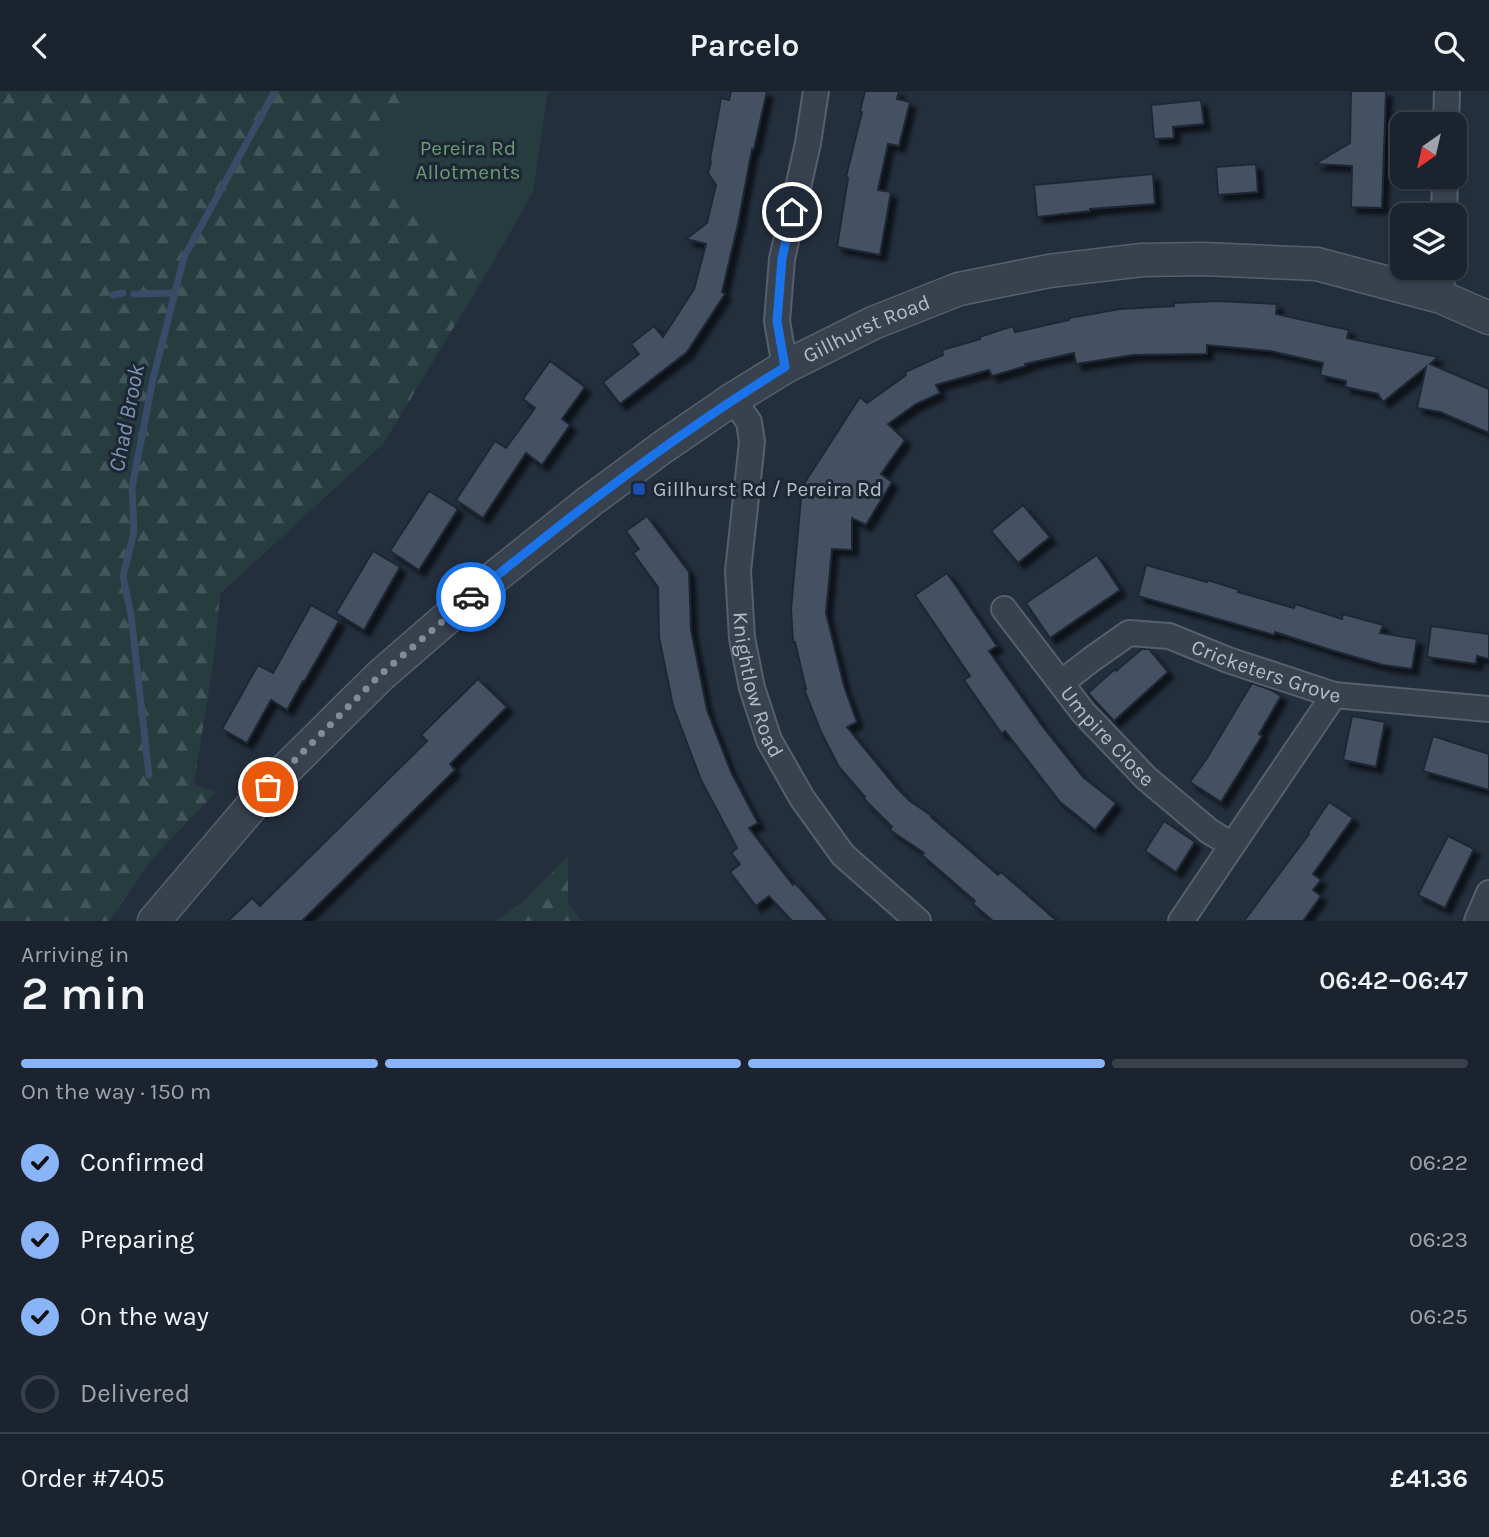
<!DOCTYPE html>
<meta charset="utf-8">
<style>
body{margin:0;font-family:Karla,sans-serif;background:#242b36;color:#f1f3f6;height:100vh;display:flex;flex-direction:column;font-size:26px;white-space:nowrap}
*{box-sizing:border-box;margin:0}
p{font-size:23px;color:#a0a4aa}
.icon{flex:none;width:38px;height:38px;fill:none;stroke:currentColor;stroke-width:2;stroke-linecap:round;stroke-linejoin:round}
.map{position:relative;height:830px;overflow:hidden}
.details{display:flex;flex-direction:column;background:#1b232e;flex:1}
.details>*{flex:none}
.needle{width:46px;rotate:214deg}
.tools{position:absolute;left:1390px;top:21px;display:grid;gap:14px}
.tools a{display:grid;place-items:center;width:77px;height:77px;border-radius:14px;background:#1b232e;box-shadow:0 2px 5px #0004,0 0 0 2px #39404a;font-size:35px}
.pin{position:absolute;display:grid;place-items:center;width:60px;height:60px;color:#fff;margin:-30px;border:4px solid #fff;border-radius:50%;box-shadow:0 2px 7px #0007}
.courier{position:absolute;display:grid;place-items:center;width:70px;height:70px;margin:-35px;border:5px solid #1a73e8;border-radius:50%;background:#fff;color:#222;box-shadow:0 2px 9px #0007}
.summary em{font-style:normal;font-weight:600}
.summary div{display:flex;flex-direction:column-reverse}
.summary{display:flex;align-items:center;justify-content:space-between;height:119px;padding:0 21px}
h1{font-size:46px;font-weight:600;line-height:52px}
.bar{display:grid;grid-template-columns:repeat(4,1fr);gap:10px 7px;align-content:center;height:84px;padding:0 21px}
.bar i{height:9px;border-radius:5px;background:#39404a}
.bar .active{background:#8ab4f8}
.bar p{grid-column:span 4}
.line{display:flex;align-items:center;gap:18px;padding:0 21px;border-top:2px solid #39404a}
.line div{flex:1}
ol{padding:0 21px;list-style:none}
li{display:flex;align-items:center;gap:21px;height:77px}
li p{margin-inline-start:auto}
li .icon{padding:7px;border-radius:50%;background:#8ab4f8;color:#111;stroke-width:4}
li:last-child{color:#a0a4aa}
li i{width:38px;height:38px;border:4px solid #39404a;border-radius:50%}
header{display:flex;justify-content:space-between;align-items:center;height:91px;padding:0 21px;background:#1b232e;font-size:32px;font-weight:600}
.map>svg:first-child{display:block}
</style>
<header><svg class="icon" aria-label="back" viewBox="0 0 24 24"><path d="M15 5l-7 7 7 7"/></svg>Parcelo<svg class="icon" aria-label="search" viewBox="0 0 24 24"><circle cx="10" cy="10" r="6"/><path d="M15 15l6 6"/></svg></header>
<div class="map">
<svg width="1489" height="830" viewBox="0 0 1489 830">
<defs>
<pattern id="forest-firs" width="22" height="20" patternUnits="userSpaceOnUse" patternTransform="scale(1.75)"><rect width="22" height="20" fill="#263c3f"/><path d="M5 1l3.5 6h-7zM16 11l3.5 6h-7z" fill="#435659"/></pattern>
<filter id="shadow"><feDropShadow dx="6" dy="6" stdDeviation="2" flood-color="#0009"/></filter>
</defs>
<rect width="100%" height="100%" fill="#242f3e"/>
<g fill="url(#forest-firs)">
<path d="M0 0H434L533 101 489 178 384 352 220 503 214 567 194 693 216 701 153 767 109 830H0Z"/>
<path d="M568 765V812L582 830H496L523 811Z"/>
</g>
<path fill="#263c3f" d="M406 0H548L533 101 489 178 374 76Z"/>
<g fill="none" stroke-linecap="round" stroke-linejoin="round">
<g stroke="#394c67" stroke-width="7">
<path d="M134 203 175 202"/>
<path d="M113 204 123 202"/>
<path d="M149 684 131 524 123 485 134 441 132 397 153 288 184 166 275 0"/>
</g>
</g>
<g fill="#455162" stroke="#1f2835" stroke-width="2" filter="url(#shadow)">
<path d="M731 0H767L754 58H752L738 133 722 201 725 203 687 261 620 313 603 291 639 263 631 253 654 235 663 246 694 198 706 153 686 148 707 132 716 94 708 82 711 71 710 69 721 7 729 9Z"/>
<path d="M865 0H899L897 8 910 11 899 55 888 53 878 99 891 101 880 164 837 156 848 87 846 86 862 21 860 20Z"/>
<path d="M1351 0H1386L1382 117 1351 116 1352 75 1315 73 1350 52Z"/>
<path d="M1201 9 1204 33 1173 36 1174 47 1154 48 1151 14Z"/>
<path d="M1256 73 1258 101 1218 104 1216 76Z"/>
<path d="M1153 83 1155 113 1090 118V120L1037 126 1034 94Z"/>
<path d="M1218 210 1277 213 1276 223 1349 239 1347 247 1438 266 1430 273 1489 298V342L1440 321 1417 317 1426 276 1383 311 1378 303 1345 296 1346 290 1320 284 1323 272 1270 260 1207 254V263L1133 264 1076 273 1074 262 1025 273 1026 275 992 285 989 279 936 294 940 302 916 313 888 333 905 349 881 383 892 391 866 434 852 427V459L832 458 826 522 844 595 857 631 847 636 897 697 910 710 932 725 931 726 998 784 1001 781 1057 830H993L973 813 975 810 922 764 924 762 890 739 892 736 864 708 865 706 839 676 821 641 804 598H806L795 551H793L791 518 802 396 860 306 867 312 906 284 905 281 943 264 942 259 980 248 979 246 1013 235 1015 241 1069 229V227L1120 218 1174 215V212Z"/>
<path d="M550 270 585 296 562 328 570 334 542 374 526 362 483 427 456 409 495 350 506 357 535 317 523 308Z"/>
<path d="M429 400 458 418 419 479 390 460Z"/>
<path d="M1023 414 1050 446 1018 472 991 440Z"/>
<path d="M647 425 689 481 691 539 707 619 731 681 758 732 749 737 793 794 795 792 829 830H792L769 805 756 815 730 781 740 773 731 762 737 757 701 689 673 615 659 546 658 496 633 462 639 458 626 440Z"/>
<path d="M373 460 400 476 364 539 336 522Z"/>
<path d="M1097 464 1120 499 1050 547 1026 512Z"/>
<path d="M1146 474 1207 491 1208 489 1239 499 1238 501 1294 517 1295 513 1342 528 1343 523 1383 534 1380 542 1417 548 1412 578 1383 574 1334 560 1275 541 1274 544 1138 505Z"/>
<path d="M947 482 997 555 989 560 1043 636 1083 686 1116 712 1095 739 1060 711 1005 640 1002 643 964 589 970 585 915 504Z"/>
<path d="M311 514 339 530 304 591 303 590 287 619 271 609 247 652 222 638 258 574 273 582Z"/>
<path d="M1431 535 1489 543V568L1477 565 1476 573 1427 566Z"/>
<path d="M1142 558H1149L1168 581 1114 630 1088 602 1115 578 1116 580Z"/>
<path d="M478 588 507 616 450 673 455 679 302 830H228L252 807 260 815 427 650 421 644Z"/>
<path d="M1252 592 1271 599 1281 605 1259 643 1262 645 1221 711 1190 691 1207 667Z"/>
<path d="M1352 625 1385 631 1376 676 1343 669Z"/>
<path d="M1433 645 1489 663V699L1423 680Z"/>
<path d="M1329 711 1353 727 1313 783 1321 789 1313 799 1321 805 1303 830H1244L1309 743 1308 742Z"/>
<path d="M1164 730 1195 751 1176 781 1145 760Z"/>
<path d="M1448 745 1474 758 1445 817 1418 804Z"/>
</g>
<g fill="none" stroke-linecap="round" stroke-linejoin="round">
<g stroke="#565f6c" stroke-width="28">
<g id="minor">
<path d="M1446 33 1447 0"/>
<path d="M1444 124 1445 86"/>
<path d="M1441 206 1442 177"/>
<path d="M785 276 777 230 782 168 808 52 816 0"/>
<path id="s1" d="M733 308 749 331 752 351 738 480 742 547 752 597 769 649 802 707 843 764 918 830"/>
<path id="s2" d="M1004 518 1083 621 1146 687 1209 740 1232 754"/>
<path id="s3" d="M1061 592 1092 568 1129 542 1169 545 1228 569 1334 604 1489 618"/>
<path d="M1181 830 1334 604"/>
<path d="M1477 830 1489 802"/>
</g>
</g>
<g stroke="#565f6c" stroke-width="35">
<g id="tertiary">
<path id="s4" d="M154 830 268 696 380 585 486 493 590 410 663 356 733 308 785 276 873 232 959 198 1049 180 1142 169 1204 168 1317 173 1441 206 1489 227"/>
</g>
</g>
<use href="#minor" stroke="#38414e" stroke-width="24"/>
<use href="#tertiary" stroke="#38414e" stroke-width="32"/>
</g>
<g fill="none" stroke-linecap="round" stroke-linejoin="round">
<path stroke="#828b98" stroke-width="7" stroke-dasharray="0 12.6" d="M268 696 380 584 471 506"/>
<path stroke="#1a73e8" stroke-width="9" d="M471 506C499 482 529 459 558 436 632 378 705 325 785 276L777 230 782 168 792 121"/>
</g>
<rect fill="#1a4fb4" stroke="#1d2633" stroke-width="2.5" x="632" y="391" width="14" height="14" rx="3.5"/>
<g text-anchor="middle" stroke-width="6" stroke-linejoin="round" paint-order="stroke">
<g font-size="21" fill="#6b9a76" stroke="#1d2633">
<text x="468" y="64">Pereira Rd<tspan x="468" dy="24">Allotments</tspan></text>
</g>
<g font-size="21" fill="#b4bcc9" stroke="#1d2633">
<text dy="7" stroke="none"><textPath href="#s4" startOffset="934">Gillhurst Road</textPath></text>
<text dy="7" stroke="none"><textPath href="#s3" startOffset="228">Cricketers Grove</textPath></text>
<text dy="7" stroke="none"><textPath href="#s1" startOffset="294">Knightlow Road</textPath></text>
<text dy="7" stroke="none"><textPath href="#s2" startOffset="164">Umpire Close</textPath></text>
</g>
<g font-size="21" fill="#b4bcc9" stroke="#1d2633" text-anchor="start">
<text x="653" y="405">Gillhurst Rd / Pereira Rd</text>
</g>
<g font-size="23" font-style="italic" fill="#7c92b1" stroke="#1d2633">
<text transform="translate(126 327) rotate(-79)" y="8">Chad Brook</text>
</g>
</g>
</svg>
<div class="tools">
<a><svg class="needle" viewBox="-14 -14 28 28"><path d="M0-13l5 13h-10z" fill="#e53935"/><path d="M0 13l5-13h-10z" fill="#a0a4aa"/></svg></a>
<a><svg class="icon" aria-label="layers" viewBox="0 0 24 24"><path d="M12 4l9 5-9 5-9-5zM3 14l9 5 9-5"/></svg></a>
</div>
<div class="pin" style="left:268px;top:696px;background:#ea580c"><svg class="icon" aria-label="bag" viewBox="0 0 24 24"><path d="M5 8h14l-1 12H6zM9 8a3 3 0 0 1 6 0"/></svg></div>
<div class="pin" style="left:792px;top:121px;background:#1f2937"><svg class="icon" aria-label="home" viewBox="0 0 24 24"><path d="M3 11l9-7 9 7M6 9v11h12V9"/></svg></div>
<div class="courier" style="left:471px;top:506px"><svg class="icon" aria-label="car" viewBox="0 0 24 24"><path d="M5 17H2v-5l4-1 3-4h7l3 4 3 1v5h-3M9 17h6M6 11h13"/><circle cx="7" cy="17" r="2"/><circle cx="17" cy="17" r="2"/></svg></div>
</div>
<section class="details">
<div class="summary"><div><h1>2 min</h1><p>Arriving in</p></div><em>06:42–06:47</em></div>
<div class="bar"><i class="active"></i><i class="active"></i><i class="active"></i><i></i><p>On the way · 150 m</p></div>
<ol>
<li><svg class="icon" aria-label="check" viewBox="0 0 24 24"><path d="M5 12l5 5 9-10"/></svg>Confirmed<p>06:22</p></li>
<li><svg class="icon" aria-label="check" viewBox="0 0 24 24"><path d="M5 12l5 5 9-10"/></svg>Preparing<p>06:23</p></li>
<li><svg class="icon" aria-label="check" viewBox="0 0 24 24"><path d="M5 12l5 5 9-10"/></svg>On the way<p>06:25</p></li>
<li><i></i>Delivered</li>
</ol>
<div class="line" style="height:91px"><div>Order #7405</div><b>£41.36</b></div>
</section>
